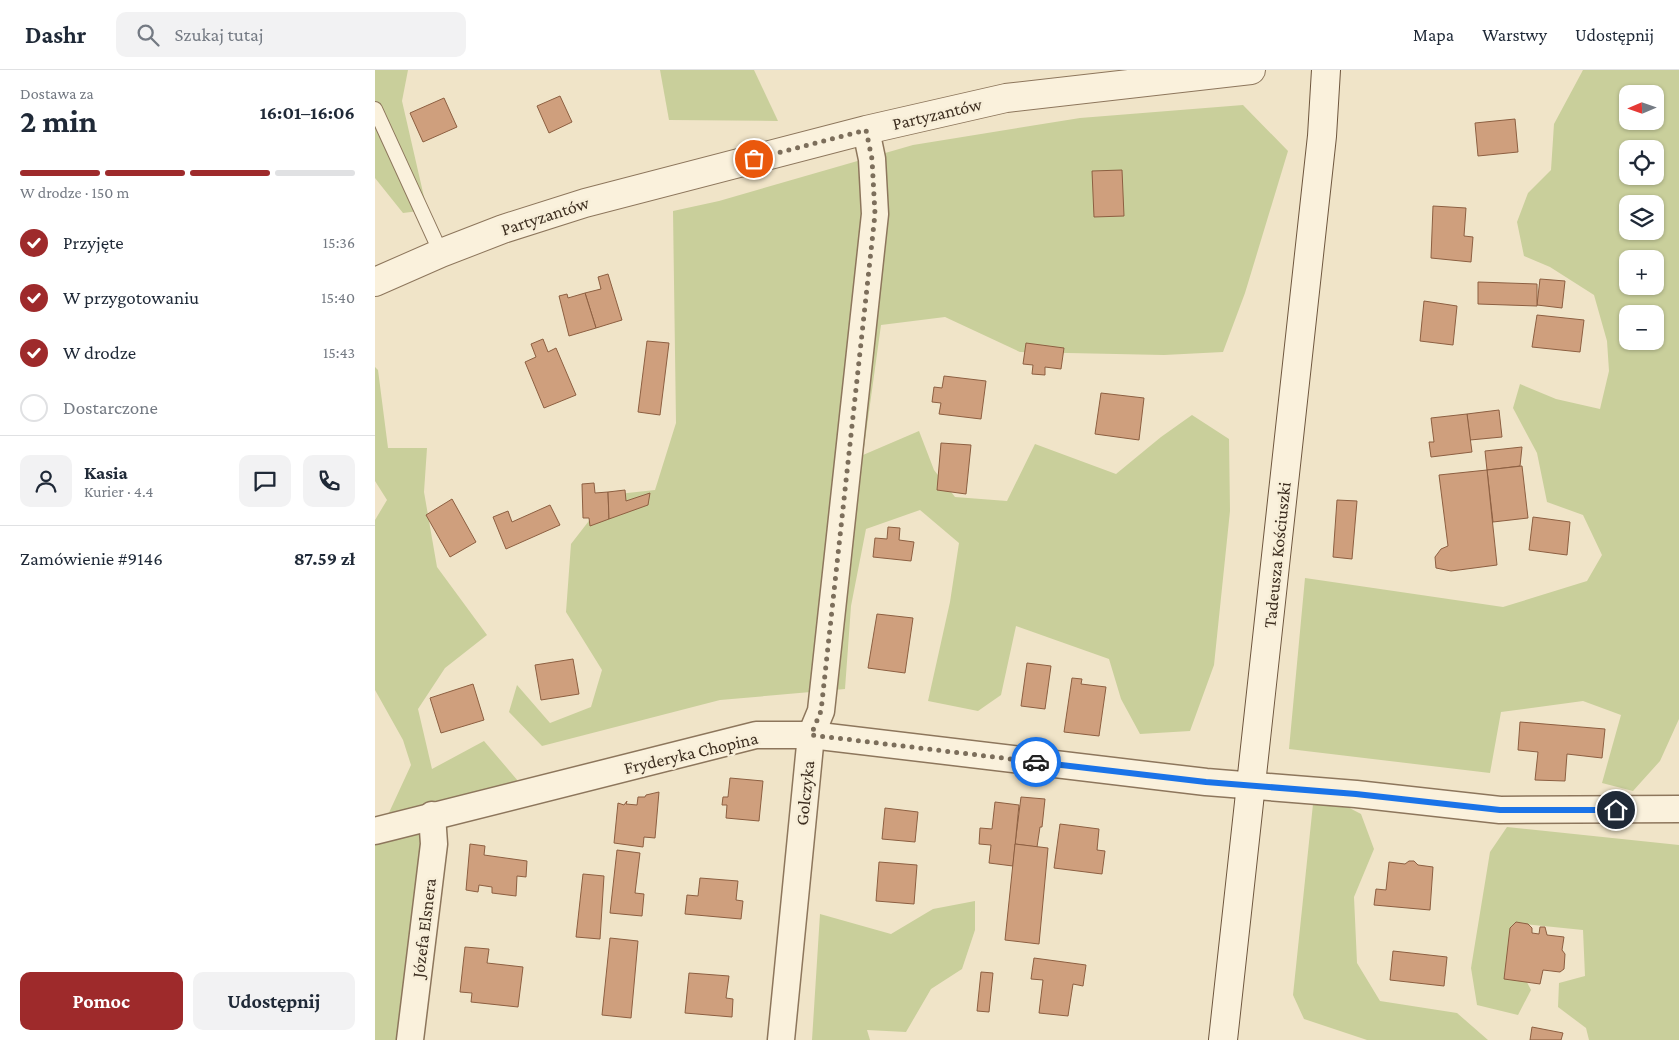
<!DOCTYPE html>
<html lang="pl">
<meta charset="utf-8">
<style>
body{margin:0;font-family:"Crimson Pro",serif;background:#f2f2f3;color:#1f2937;height:100vh;display:flex;flex-direction:column;font-size:19px;white-space:nowrap}
*{box-sizing:border-box;margin:0}
p{font-size:16px;color:#747a83}
.icon{flex:none;width:28px;height:28px;fill:none;stroke:currentColor;stroke-width:2;stroke-linecap:round;stroke-linejoin:round}
.map{position:relative;flex:1;overflow:hidden}
.sheet{display:flex;flex-direction:column;background:#fff;width:375px}
.sheet>*{flex:none}
.needle{width:32px;rotate:268deg}
.buttons{position:absolute;left:1244px;top:15px;display:grid;gap:10px}
.buttons a{display:grid;place-items:center;width:45px;height:45px;border-radius:10px;background:#fff;box-shadow:0 1px 4px #0004;font-size:25px}
.pin{position:absolute;display:grid;place-items:center;width:42px;height:42px;color:#fff;margin:-21px;border:2px solid #fff;border-radius:50%;box-shadow:0 1px 5px #0007}
.courier{position:absolute;display:grid;place-items:center;width:50px;height:50px;margin:-25px;border:4px solid #1a73e8;border-radius:50%;background:#fff;color:#222;box-shadow:0 1px 6px #0007}
.summary em{font-style:normal;font-weight:700}
.summary div{display:flex;flex-direction:column-reverse}
.summary{display:flex;align-items:center;justify-content:space-between;height:85px;padding:0 20px}
h1{font-size:32px;font-weight:700;line-height:38px}
.bar{display:grid;grid-template-columns:repeat(4,1fr);gap:8px 5px;align-content:center;height:60px;padding:0 20px}
.bar i{height:6px;border-radius:4px;background:#e0e1e3}
.bar .current{background:#9e2a2b}
.bar p{grid-column:span 4}
.line{display:flex;align-items:center;gap:12px;padding:0 20px;border-top:1px solid #e0e1e3}
.line div{flex:1}
.round{display:grid;place-items:center;flex:none;width:52px;height:52px;border-radius:10px;background:#f2f2f3}
ol{padding:0 20px;list-style:none}
li{display:flex;align-items:center;gap:15px;height:55px}
li p{margin-inline-start:auto}
li .icon{padding:5px;border-radius:50%;background:#9e2a2b;color:#fff;stroke-width:4}
li:last-child{color:#747a83}
li i{width:28px;height:28px;border:2px solid #e0e1e3;border-radius:50%}
.cta{display:flex;gap:10px;margin-top:auto;padding:10px 20px}
.cta a{flex:1;height:58px;border-radius:10px;background:#9e2a2b;color:#fff;font-size:20px;font-weight:700;line-height:58px;text-align:center}
.cta a+a{background:#f2f2f3;color:#1f2937}
header{display:flex;align-items:center;gap:30px;box-sizing:border-box;height:70px;padding:0 25px;background:#fff;border-bottom:1px solid #e0e1e3}
header strong{font-size:24px}
nav{display:flex;gap:28px;margin-inline-start:auto;font-size:18px}
.search{width:350px;height:45px;background:#f2f2f3;display:flex;align-items:center;gap:12px;box-sizing:border-box;padding:0 18px;border-radius:10px;color:#747a83;font-size:19px}
main{display:flex;flex:1;min-height:0}
.map>svg:first-child{display:block}
</style>
<header>
<strong>Dashr</strong>
<div class="search"><svg class="icon" aria-label="search" viewBox="0 0 24 24"><circle cx="10" cy="10" r="6"/><path d="M15 15l6 6"/></svg>Szukaj tutaj</div>
<nav><a>Mapa</a><a>Warstwy</a><a>Udostępnij</a></nav>
</header>
<main>
<section class="sheet">
<div class="summary"><div><h1>2 min</h1><p>Dostawa za</p></div><em>16:01–16:06</em></div>
<div class="bar"><i class="current"></i><i class="current"></i><i class="current"></i><i></i><p>W drodze · 150 m</p></div>
<ol>
<li><svg class="icon" aria-label="check" viewBox="0 0 24 24"><path d="M5 12l5 5 9-10"/></svg>Przyjęte<p>15:36</p></li>
<li><svg class="icon" aria-label="check" viewBox="0 0 24 24"><path d="M5 12l5 5 9-10"/></svg>W przygotowaniu<p>15:40</p></li>
<li><svg class="icon" aria-label="check" viewBox="0 0 24 24"><path d="M5 12l5 5 9-10"/></svg>W drodze<p>15:43</p></li>
<li><i></i>Dostarczone</li>
</ol>
<div class="line" style="height:90px"><a class="round"><svg class="icon" aria-label="person" viewBox="0 0 24 24"><circle cx="12" cy="8" r="4"/><path d="M4 21q1-7 8-7t8 7"/></svg></a><div><b>Kasia</b><p>Kurier · 4.4</p></div><a class="round"><svg class="icon" aria-label="chat" viewBox="0 0 24 24"><path d="M4 5h16v11H9l-5 4z"/></svg></a><a class="round"><svg class="icon" aria-label="phone" viewBox="0 0 24 24"><path d="M5 4h4l2 5-3 2q2 4 5 5l2-3 5 2v4C11 20 4 13 5 4z"/></svg></a></div>
<div class="line" style="height:65px"><div>Zamówienie #9146</div><b>87.59 zł</b></div>
<div class="cta"><a>Pomoc</a><a>Udostępnij</a></div>
</section>
<div class="map">
<svg width="1304" height="970" viewBox="0 0 1304 970">
<rect width="100%" height="100%" fill="#f0e4c8"/>
<g fill="#c9cf9b" fill-rule="evenodd">
<path d="M0 0H33L27 31 52 140 28 143 0 108Z"/>
<path d="M285 0H379L403 51 294 50Z"/>
<path d="M1208 0H1304V649L1285 691 1258 721 1227 713 1246 645 1208 631 1126 642 1115 703 914 679 930 508 1128 537 1212 511 1227 485 1208 445 1172 432 1162 383 1138 338 1145 314 1181 329 1225 339 1234 301 1232 271 1219 225 1175 197 1149 186 1142 152 1153 123 1176 100 1179 54ZM1252 24H1280V51H1252ZM1252 79H1280V106H1252ZM1252 134H1280V161H1252ZM1252 189H1280V216H1252ZM1252 244H1280V271H1252Z"/>
<path d="M868 35 913 81 870 223 848 282 789 285 645 282 570 247 506 255 488 385 544 361 559 400 580 427 632 431 660 374 741 404 786 367 817 345 854 369 855 441 839 595 815 661 765 664 746 629 734 589 641 556 626 625 603 641 553 631 575 532 584 473 545 440 491 459 476 536 470 619 345 630 167 676 134 642 142 615 175 653 216 637 227 600 191 542 196 474 234 425 280 420 301 353 298 141 344 131 538 75 705 48Z"/>
<path d="M0 297 3 300 13 378H52L49 422 62 497 112 565 70 598 43 639 57 699 109 671 149 718 59 757 31 970H0V761L6 760 36 695 28 670 0 620V450L12 430 0 411Z"/>
<path d="M963 732 986 744 999 779 979 827 982 893 1005 931 1082 943 1113 970H992L929 949 918 925 938 734Z"/>
<path d="M1132 757 1304 775V970H1214L1211 958 1183 937 1184 913 1210 906 1208 860 1148 854 1142 893 1156 920 1143 945 1102 935 1096 898 1115 782Z"/>
<path d="M600 831V860L587 899 556 919 531 962 492 960 495 970H437L445 844 516 864 558 839Z"/>
</g>
<g fill="#cf9f7d" stroke="#8d5f41">
<path d="M185 26 197 52 174 63 162 36Z"/>
<path d="M69 28 82 57 48 72 35 43Z"/>
<path d="M1140 49 1143 82 1103 86 1100 53Z"/>
<path d="M747 100 749 146 719 147 717 101Z"/>
<path d="M1058 136 1091 138 1089 166 1098 167 1096 192 1056 188Z"/>
<path d="M233 204 247 250 221 258 210 223 226 219 223 207Z"/>
<path d="M1165 209 1190 211 1187 238 1162 235Z"/>
<path d="M1103 212 1162 214V236L1103 234Z"/>
<path d="M210 223 221 258 194 266 184 226 192 224 193 228Z"/>
<path d="M1049 231 1082 236 1078 275 1045 271Z"/>
<path d="M1162 245 1209 250 1205 282 1157 277Z"/>
<path d="M168 269 173 282 181 278 201 325 169 338 150 292 161 287 156 274Z"/>
<path d="M272 271 294 273 285 345 263 342Z"/>
<path d="M651 273 689 278 686 299 670 297V305L657 304 658 295 648 294Z"/>
<path d="M569 306 611 311 606 349 564 344 566 333 557 332 559 317 567 318Z"/>
<path d="M726 323 769 328 764 370 720 364Z"/>
<path d="M1124 340 1127 367 1095 370 1092 344Z"/>
<path d="M1092 344 1097 382 1056 387 1054 372H1059L1056 348Z"/>
<path d="M566 373 596 375 591 424 562 420Z"/>
<path d="M1147 377 1145 396 1112 400 1110 381Z"/>
<path d="M1147 396 1153 448 1118 452 1112 400Z"/>
<path d="M1112 400 1122 495 1076 501 1061 498 1060 487 1066 479 1073 476 1064 405Z"/>
<path d="M219 413 220 423 233 422 234 449 215 456 214 448H208L207 414Z"/>
<path d="M250 420 251 431 275 423 273 435 234 449 233 422Z"/>
<path d="M77 429 101 472 75 487 51 445Z"/>
<path d="M962 430 982 431 977 489 958 487Z"/>
<path d="M175 435 185 455 131 479 118 447 133 441 137 452Z"/>
<path d="M1158 447 1195 452 1192 485 1154 480Z"/>
<path d="M513 457 525 458 524 470 539 472 536 491 498 487 500 468 512 469Z"/>
<path d="M502 544 538 548 530 603 493 598Z"/>
<path d="M198 589 204 624 166 630 160 595Z"/>
<path d="M652 593 676 596 670 639 646 636Z"/>
<path d="M697 608 707 609 706 614 731 617 724 666 689 662Z"/>
<path d="M98 614 109 650 66 663 55 628Z"/>
<path d="M1145 652 1230 659 1227 688 1192 684 1190 711 1160 710 1163 682 1143 680Z"/>
<path d="M355 708 388 711 384 751 351 748 352 735H347L348 727H353Z"/>
<path d="M284 722 280 768 269 767 268 777 239 773 243 733 249 735 252 731 251 734 262 735 263 727H270L271 725Z"/>
<path d="M646 727 670 729 667 757H665L662 777 640 774Z"/>
<path d="M620 732 644 735 638 796 614 793 616 775 604 774 605 758 617 759Z"/>
<path d="M510 738 543 742 540 772 507 769Z"/>
<path d="M685 754 724 759 722 780 730 781 727 804 679 798Z"/>
<path d="M95 774 110 776 109 785 152 791 151 807 142 806 141 826 117 823V817L104 815 103 822 91 820Z"/>
<path d="M640 774 673 778 664 874 630 870Z"/>
<path d="M242 780 265 783 260 823 269 824 267 846 235 843Z"/>
<path d="M1034 791H1039L1043 795 1058 797 1055 840 999 835 1001 819 1011 820 1014 792 1030 794Z"/>
<path d="M504 792 542 795 539 834 501 831Z"/>
<path d="M208 804 229 806 225 869 201 867Z"/>
<path d="M325 808 363 811 361 830 368 831 366 849 310 844 312 825 323 826Z"/>
<path d="M1141 852 1153 854 1157 858V863L1164 864 1165 857H1170L1172 865 1189 867 1187 880 1190 884 1189 899 1185 902 1168 900 1165 914 1129 909 1135 858Z"/>
<path d="M235 868 263 871 256 948 227 945Z"/>
<path d="M90 877 114 879 112 893 148 897 143 937 96 932 97 923 85 922Z"/>
<path d="M1018 881 1072 887 1069 916 1015 910Z"/>
<path d="M659 888 711 895 708 916 698 914 693 946 664 943 668 910 656 909Z"/>
<path d="M606 902 618 903 614 942 602 941Z"/>
<path d="M314 903 354 906 351 928 358 929 357 947 310 943Z"/>
<path d="M1157 957 1188 963 1186 970H1155Z"/>
</g>
<g fill="none" stroke-linecap="round" stroke-linejoin="round">
<g stroke="#8d765c" stroke-width="16">
<path id="service" d="M0 39 66 183"/>
</g>
<g stroke="#8d765c" stroke-width="29">
<g id="minor">
<path d="M0 761 381 665H436L831 712 981 724 1125 740 1304 739"/>
<path d="M35 970 59 774 57 745"/>
<path d="M406 970 436 665 446 641 500 144 497 89 491 60"/>
</g>
</g>
<g stroke="#8d765c" stroke-width="30">
<path id="tertiary" d="M0 212 66 183 128 159 210 133 491 60 631 28 876 0"/>
</g>
<g stroke="#6f573f" stroke-width="30">
<path id="secondary" d="M848 970 947 66 951 0"/>
</g>
<use href="#service" stroke="#faf1dc" stroke-width="14"/>
<use href="#minor" stroke="#faf1dc" stroke-width="26"/>
<use href="#tertiary" stroke="#faf1dc" stroke-width="28"/>
<use href="#secondary" stroke="#faf1dc" stroke-width="28"/>
</g>
<g fill="none" stroke-linecap="round" stroke-linejoin="round">
<path stroke="#7c6e5b" stroke-width="5" stroke-dasharray="0 9" d="M379 89 491 60 497 89 500 144 446 641 436 665 661 692"/>
<path stroke="#1a73e8" stroke-width="6" d="M661 692 831 712 981 724 1125 740H1241"/>
</g>
<g text-anchor="middle" stroke-width="5" stroke-linejoin="round" paint-order="stroke">
<g font-size="18" fill="#3d2e20" stroke="#f7eed8">
<text transform="translate(562 44) rotate(-13)" y="6">Partyzantów</text>
<text transform="translate(170 146) rotate(-18)" y="6">Partyzantów</text>
<text transform="translate(902 485) rotate(-84)" y="6">Tadeusza Kościuszki</text>
<text transform="translate(316 683) rotate(-13)" y="6">Fryderyka Chopina</text>
<text transform="translate(430 723) rotate(-84)" y="6">Golczyka</text>
<text transform="translate(49 858) rotate(-83)" y="6">Józefa Elsnera</text>
</g>
</g>
</svg>
<div class="buttons">
<a><svg class="needle" viewBox="-14 -14 28 28"><path d="M0-13l5 13h-10z" fill="#e53935"/><path d="M0 13l5-13h-10z" fill="#747a83"/></svg></a>
<a><svg class="icon" aria-label="locate" viewBox="0 0 24 24"><circle cx="12" cy="12" r="6"/><path d="M12 2v4M12 18v4M2 12h4M18 12h4"/></svg></a>
<a><svg class="icon" aria-label="layers" viewBox="0 0 24 24"><path d="M12 4l9 5-9 5-9-5zM3 14l9 5 9-5"/></svg></a>
<a>+</a>
<a>−</a>
</div>
<div class="pin" style="left:379px;top:89px;background:#ea580c"><svg class="icon" aria-label="bag" viewBox="0 0 24 24"><path d="M5 8h14l-1 12H6zM9 8a3 3 0 0 1 6 0"/></svg></div>
<div class="pin" style="left:1241px;top:740px;background:#1f2937"><svg class="icon" aria-label="home" viewBox="0 0 24 24"><path d="M3 11l9-7 9 7M6 9v11h12V9"/></svg></div>
<div class="courier" style="left:661px;top:692px"><svg class="icon" aria-label="car" viewBox="0 0 24 24"><path d="M5 17H2v-5l4-1 3-4h7l3 4 3 1v5h-3M9 17h6M6 11h13"/><circle cx="7" cy="17" r="2"/><circle cx="17" cy="17" r="2"/></svg></div>
</div>
</main>
